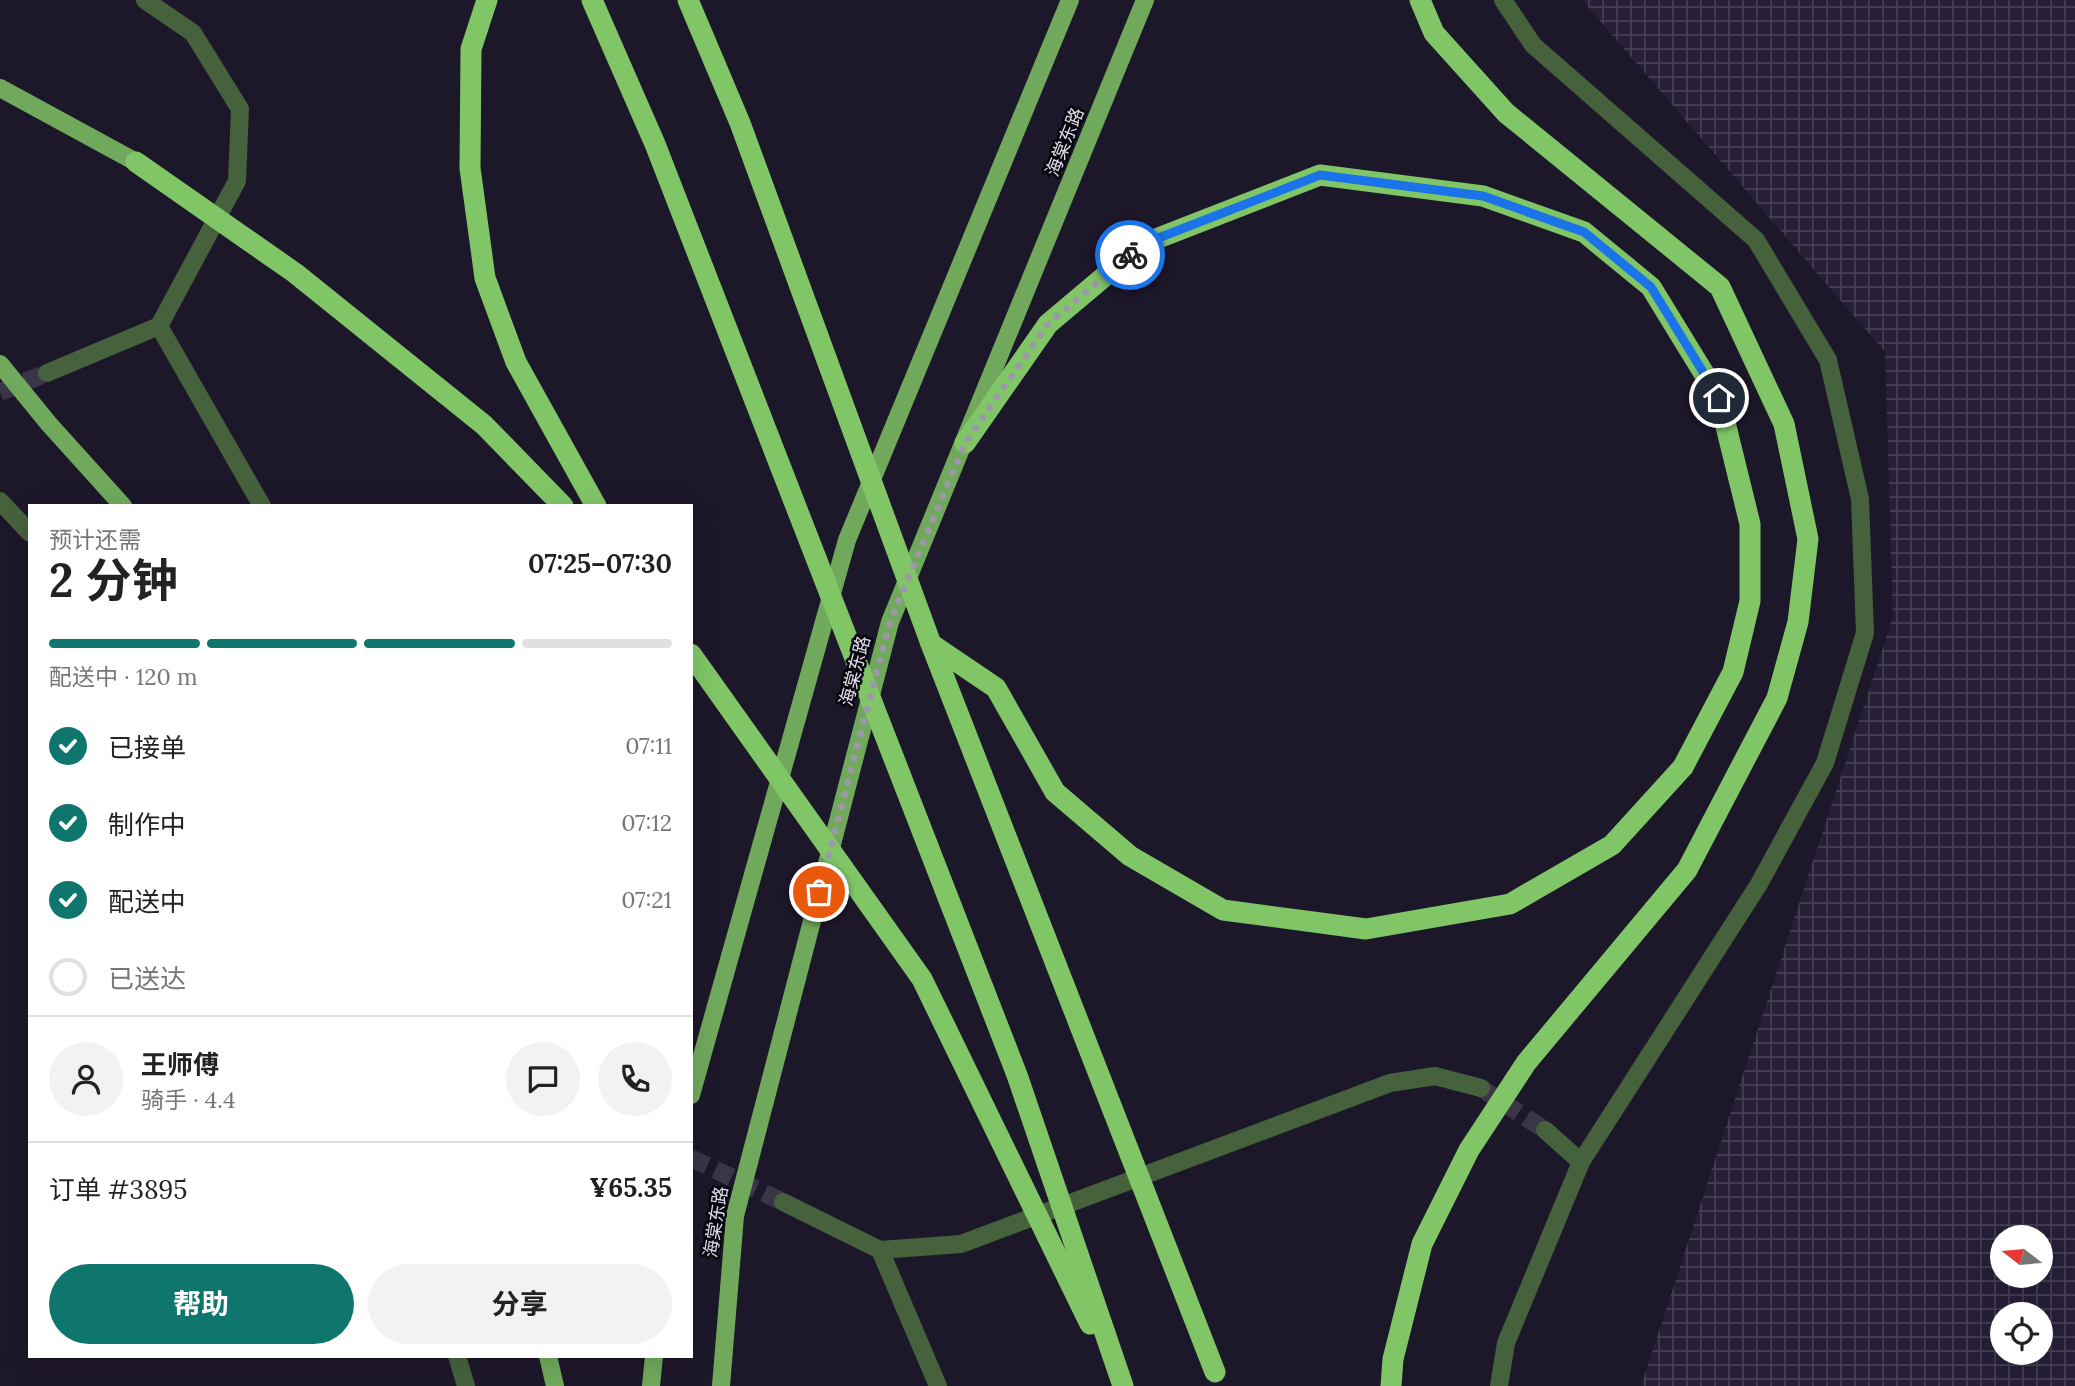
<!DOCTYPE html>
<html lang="zh">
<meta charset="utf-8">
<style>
body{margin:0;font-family:Lora,"Noto Sans SC",serif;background:#f2f2f2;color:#222;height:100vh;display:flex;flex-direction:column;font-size:26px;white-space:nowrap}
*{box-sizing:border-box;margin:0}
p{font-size:23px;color:#767676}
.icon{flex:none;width:38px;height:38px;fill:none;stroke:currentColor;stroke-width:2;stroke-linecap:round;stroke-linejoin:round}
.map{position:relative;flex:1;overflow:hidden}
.side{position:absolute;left:28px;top:504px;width:665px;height:854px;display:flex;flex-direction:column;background:#fff;border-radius:0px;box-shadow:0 7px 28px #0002}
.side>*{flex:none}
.needle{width:46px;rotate:286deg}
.tools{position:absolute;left:1990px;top:1225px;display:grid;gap:14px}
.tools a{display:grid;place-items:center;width:63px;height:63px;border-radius:50%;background:#fff;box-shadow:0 7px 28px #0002;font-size:35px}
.pin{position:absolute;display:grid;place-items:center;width:60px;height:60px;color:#fff;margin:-30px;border:4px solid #fff;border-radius:50%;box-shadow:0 2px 7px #0007}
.courier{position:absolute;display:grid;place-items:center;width:70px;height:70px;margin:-35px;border:5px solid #1a73e8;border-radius:50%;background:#fff;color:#222;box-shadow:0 2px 9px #0007}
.summary em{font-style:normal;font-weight:700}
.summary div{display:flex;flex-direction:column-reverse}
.summary{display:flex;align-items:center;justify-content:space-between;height:119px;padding:0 21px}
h1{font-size:46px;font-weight:700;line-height:52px}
.bar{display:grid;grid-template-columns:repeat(4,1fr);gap:10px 7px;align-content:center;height:84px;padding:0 21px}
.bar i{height:9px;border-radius:5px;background:#e0e0e0}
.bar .active{background:#0f766e}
.bar p{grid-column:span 4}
.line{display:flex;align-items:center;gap:18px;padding:0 21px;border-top:2px solid #e0e0e0}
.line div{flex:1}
.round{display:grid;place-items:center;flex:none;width:74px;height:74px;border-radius:37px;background:#f2f2f2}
ol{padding:0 21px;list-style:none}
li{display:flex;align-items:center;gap:21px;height:77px}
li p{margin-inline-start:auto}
li .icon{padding:7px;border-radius:50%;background:#0f766e;color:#fff;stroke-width:4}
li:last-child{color:#767676}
li i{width:38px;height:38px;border:4px solid #e0e0e0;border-radius:50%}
.primary-button{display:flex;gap:14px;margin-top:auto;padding:14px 21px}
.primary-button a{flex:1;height:80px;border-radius:42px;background:#0f766e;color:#fff;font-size:28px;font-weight:700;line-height:80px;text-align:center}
.primary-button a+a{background:#f2f2f2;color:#222}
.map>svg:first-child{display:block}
</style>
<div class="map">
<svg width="2075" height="1386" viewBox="0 0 2075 1386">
<defs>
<pattern id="industrial-grid" width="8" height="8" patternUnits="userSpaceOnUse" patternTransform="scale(1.75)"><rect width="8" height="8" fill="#261f37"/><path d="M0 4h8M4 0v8" fill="none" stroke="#453f54"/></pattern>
</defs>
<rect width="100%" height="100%" fill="#1d172a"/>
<path fill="url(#industrial-grid)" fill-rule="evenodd" d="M1582 0H2075V1386H1641L1893 617 1885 352ZM2002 1237H2040V1276H2002ZM2002 1314H2040V1353H2002Z"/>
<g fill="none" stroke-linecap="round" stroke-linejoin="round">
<g stroke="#3a3547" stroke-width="18" stroke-dasharray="18 9" stroke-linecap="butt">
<path d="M0 392 47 373"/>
<path d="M1481 1088 1545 1130"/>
<path d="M691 1158 783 1202"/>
</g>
<g stroke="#46623d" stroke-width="18">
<path d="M145 0 193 33 240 109 237 181 159 326 262 506"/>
<path d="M47 373 159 326"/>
<path d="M0 501 30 533"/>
<path d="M1545 1130 1581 1162"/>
<path d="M783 1202 880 1250 961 1244 1390 1083 1435 1076 1481 1088"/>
<path d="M880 1250 938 1386"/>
<path d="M457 1356 466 1386"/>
<path d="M1499 1386 1506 1343 1581 1162 1759 884 1825 763 1865 633 1860 499 1828 360 1756 240 1533 45 1503 0"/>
</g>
<g stroke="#70a95c" stroke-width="18">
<path d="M0 88 136 162"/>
<path d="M0 364 49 424 123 506"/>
<path d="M691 1095 847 540 1070 0"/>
<path d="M548 1356 555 1386"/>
<path d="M651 1386 654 1356"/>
<path d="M721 1386 735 1216 890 622 1145 0"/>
</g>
<g stroke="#80c667" stroke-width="21">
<path d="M487 0 471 49 470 168 485 278 516 362 596 506"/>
<path d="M931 644 996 688 1055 792 1130 856 1223 910 1366 929 1510 904 1612 845 1683 767 1733 672 1750 601V524L1719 398 1651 287 1584 232 1483 196 1320 175 1143 244 1048 324 965 443"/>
<path d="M1391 1386 1393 1359 1422 1244 1469 1150 1526 1063 1687 870 1777 698 1798 622 1808 539 1784 424 1720 287 1506 113 1434 33 1420 0"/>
</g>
<g stroke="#80c667" stroke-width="21">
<path d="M592 0 655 144 1017 1075 1123 1386"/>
<path d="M688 0 740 123 931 644 1215 1372"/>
<path d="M136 162 295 273 484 425 563 506"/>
<path d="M691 654 922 979 1090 1324"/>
</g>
</g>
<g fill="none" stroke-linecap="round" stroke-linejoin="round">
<path stroke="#9c98a7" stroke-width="7" stroke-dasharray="0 12.6" d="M819 892 890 622 965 443 1048 324 1130 255"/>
<path stroke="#1a73e8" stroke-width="9" d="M1130 255 1143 244 1320 175 1483 196 1584 232 1651 287 1719 398"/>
</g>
<g text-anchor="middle" stroke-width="5" stroke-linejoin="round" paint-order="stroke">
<g font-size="18" fill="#e1deeb" stroke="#07050c">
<text transform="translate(1065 142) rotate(-68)" y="6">海棠东路</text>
<text transform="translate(855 671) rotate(-75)" y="6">海棠东路</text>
<text transform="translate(716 1222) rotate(-81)" y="6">海棠东路</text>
</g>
</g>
</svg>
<div class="tools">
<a><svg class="needle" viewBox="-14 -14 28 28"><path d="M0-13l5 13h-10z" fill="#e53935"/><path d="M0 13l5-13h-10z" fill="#767676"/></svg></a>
<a><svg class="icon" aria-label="locate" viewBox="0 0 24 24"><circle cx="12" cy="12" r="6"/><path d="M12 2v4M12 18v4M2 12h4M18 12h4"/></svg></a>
</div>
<div class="pin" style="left:819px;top:892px;background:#ea580c"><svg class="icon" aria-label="bag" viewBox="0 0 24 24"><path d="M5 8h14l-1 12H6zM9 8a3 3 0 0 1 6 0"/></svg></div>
<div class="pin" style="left:1719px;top:398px;background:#1f2937"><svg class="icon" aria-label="home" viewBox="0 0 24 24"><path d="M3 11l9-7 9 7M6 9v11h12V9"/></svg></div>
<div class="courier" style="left:1130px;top:255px"><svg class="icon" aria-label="bike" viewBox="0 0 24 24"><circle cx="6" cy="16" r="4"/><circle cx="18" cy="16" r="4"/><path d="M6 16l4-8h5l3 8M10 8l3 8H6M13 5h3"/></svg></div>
<section class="side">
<div class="summary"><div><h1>2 分钟</h1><p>预计还需</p></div><em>07:25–07:30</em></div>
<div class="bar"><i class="active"></i><i class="active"></i><i class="active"></i><i></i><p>配送中 · 120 m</p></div>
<ol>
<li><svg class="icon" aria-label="check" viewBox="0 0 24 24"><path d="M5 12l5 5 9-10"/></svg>已接单<p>07:11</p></li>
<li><svg class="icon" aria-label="check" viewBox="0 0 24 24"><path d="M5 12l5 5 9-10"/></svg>制作中<p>07:12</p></li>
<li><svg class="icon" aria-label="check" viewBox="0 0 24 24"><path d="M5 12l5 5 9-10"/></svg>配送中<p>07:21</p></li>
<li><i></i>已送达</li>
</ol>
<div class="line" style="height:126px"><a class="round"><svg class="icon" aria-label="person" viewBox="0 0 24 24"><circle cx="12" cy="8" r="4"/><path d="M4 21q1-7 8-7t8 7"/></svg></a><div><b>王师傅</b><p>骑手 · 4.4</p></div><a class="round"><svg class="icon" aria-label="chat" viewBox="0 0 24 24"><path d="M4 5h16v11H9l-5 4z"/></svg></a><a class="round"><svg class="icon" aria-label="phone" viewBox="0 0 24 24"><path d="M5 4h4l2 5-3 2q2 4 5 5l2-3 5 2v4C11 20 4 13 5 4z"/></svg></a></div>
<div class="line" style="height:91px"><div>订单 #3895</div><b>¥65.35</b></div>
<div class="primary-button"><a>帮助</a><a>分享</a></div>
</section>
</div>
